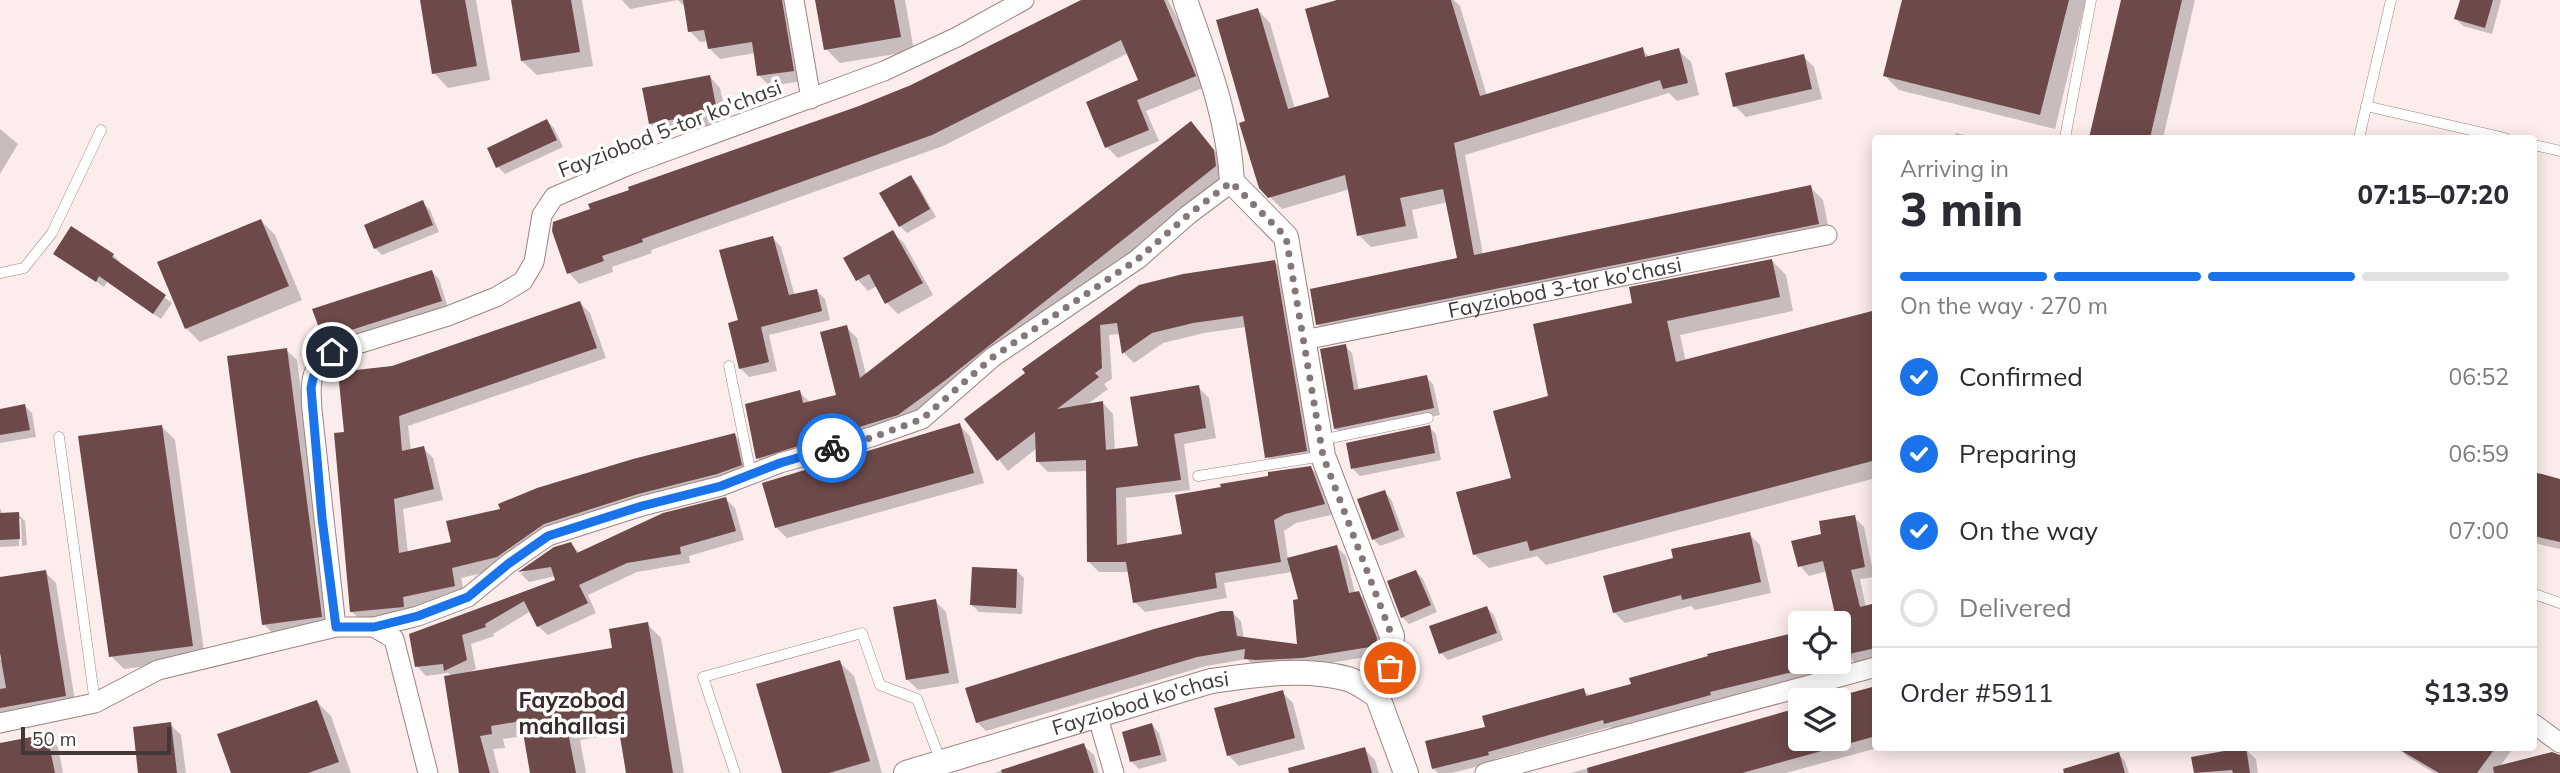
<!DOCTYPE html>
<meta charset="utf-8">
<style>
body{margin:0;font-family:Mulish,sans-serif;background:#f7f7f7;color:#2b2b33;height:100vh;display:flex;flex-direction:column;font-size:26px;white-space:nowrap}
*{box-sizing:border-box;margin:0}
p{font-size:23px;color:#7c7c81}
.icon{flex:none;width:38px;height:38px;fill:none;stroke:currentColor;stroke-width:2;stroke-linecap:round;stroke-linejoin:round}
.map{position:relative;flex:1;overflow:hidden}
.details{position:absolute;left:1872px;top:135px;width:665px;height:616px;display:flex;flex-direction:column;background:#fff;border-radius:7px;box-shadow:0 4px 18px #0003}
.details>*{flex:none}
.buttons{position:absolute;left:1788px;top:611px;display:grid;gap:14px}
.buttons a{display:grid;place-items:center;width:63px;height:63px;border-radius:7px;background:#fff;box-shadow:0 4px 18px #0003;font-size:35px}
.scale{position:absolute;left:21px;bottom:18px;width:150px;box-sizing:border-box;padding-left:7px;border:4px solid #423838;border-top:0;font-size:19px;line-height:24px;white-space:nowrap;color:#423838;-webkit-text-stroke:5px #fefefe;paint-order:stroke}
.pin{position:absolute;display:grid;place-items:center;width:60px;height:60px;color:#fff;margin:-30px;border:4px solid #fff;border-radius:50%;box-shadow:0 2px 7px #0007}
.courier{position:absolute;display:grid;place-items:center;width:70px;height:70px;margin:-35px;border:5px solid #1a73e8;border-radius:50%;background:#fff;color:#222;box-shadow:0 2px 9px #0007}
.summary em{font-style:normal;font-weight:800}
.summary div{display:flex;flex-direction:column-reverse}
.summary{display:flex;align-items:center;justify-content:space-between;height:119px;padding:0 28px}
h1{font-size:46px;font-weight:800;line-height:52px}
.bar{display:grid;grid-template-columns:repeat(4,1fr);gap:10px 7px;align-content:center;height:84px;padding:0 28px}
.bar i{height:9px;border-radius:5px;background:#e1e1e2}
.bar .on{background:#1a73e8}
.bar p{grid-column:span 4}
.line{display:flex;align-items:center;gap:18px;padding:0 28px;border-top:2px solid #e1e1e2}
.line div{flex:1}
ol{padding:0 28px;list-style:none}
li{display:flex;align-items:center;gap:21px;height:77px}
li p{margin-inline-start:auto}
li .icon{padding:7px;border-radius:50%;background:#1a73e8;color:#fff;stroke-width:4}
li:last-child{color:#7c7c81}
li i{width:38px;height:38px;border:4px solid #e1e1e2;border-radius:50%}
.map>svg:first-child{display:block}
</style>
<div class="map">
<svg width="2560" height="773" viewBox="0 0 2560 773">
<rect width="100%" height="100%" fill="#fcecec"/>
<g fill="#0003">
<path d="M422 0H476L490 80 448 88 434 73Z"/>
<path d="M513 0H582L593 66 537 75 522 61Z"/>
<path d="M622 0H789L803 81 769 86 759 75 755 53 720 59 709 48 708 41 700 42 690 31 686 8 678 0 630 9Z"/>
<path d="M817 0H905L914 51 840 63 826 49Z"/>
<path d="M1085 0H1168L1182 27 1205 87 1146 111 1159 141 1118 158 1107 147 1140 81 1128 53 943 146 651 250 652 253 612 267 613 272 579 284 569 273 859 108 911 87Z"/>
<path d="M1343 0H1454L1460 6 1487 96 1642 49 1650 58 1678 50 1691 62 1699 95 1677 101 1669 93 1465 155 1483 255 1810 187 1823 200 1830 236 1330 337 1318 324 1459 260 1448 202 1412 210 1418 238 1371 247 1359 235 1350 189 1282 209 1260 187 1247 123 1258 10 1270 23 1295 109 1331 98Z"/>
<path d="M1904 0H2086L2055 129 1899 90 1885 76Z"/>
<path d="M2123 0H2195L2163 138H2091Z"/>
<path d="M2461 0H2501L2492 34 2463 26 2456 19Z"/>
<path d="M1803 56 1814 67 1822 99 1746 117 1735 106Z"/>
<path d="M710 77 720 88 727 121 661 134 650 123Z"/>
<path d="M547 121 554 128 563 147 505 174 498 167Z"/>
<path d="M0 129 18 144 0 174Z"/>
<path d="M1956 133 1976 138H1954Z"/>
<path d="M1201 134 1224 162 1226 177 958 389 909 425 768 469 757 458 799 392 811 403 838 397 846 327 857 338 866 375Z"/>
<path d="M911 178 918 185 936 217 907 233 900 226Z"/>
<path d="M423 203 430 210 439 232 382 255 375 248Z"/>
<path d="M261 221 275 235 302 300 200 342 186 328Z"/>
<path d="M893 233 904 243 933 295 898 314 887 303 877 286 868 291 858 280Z"/>
<path d="M773 238 781 247 795 296 816 290 825 299 830 320 769 335 777 371 749 377 740 368V322Z"/>
<path d="M55 253 113 255 120 262 119 264 172 303 161 319 107 282 104 287Z"/>
<path d="M1771 260 1786 275 1793 311 1680 335 1686 362 1876 311V478L1546 565 1537 556 1489 568 1474 554 1513 479 1550 397 1635 304Z"/>
<path d="M1274 261 1285 272 1317 461 1277 467 1267 457 1246 327 1204 333 1163 343 1134 363 1124 353 1121 334 1109 335 1112 379 1104 384 1108 389 1085 406 1103 403 1113 414 1115 451 1140 448 1198 387 1209 398 1216 438 1184 444 1190 490 1126 498 1127 545 1184 535 1270 477 1310 467 1321 478 1335 514 1296 523 1284 531 1288 559 1337 547 1346 556 1355 593 1358 592 1367 602 1385 649V654L1311 666 1255 667 1247 659 1206 666 986 731 977 722 1232 612 1241 621 1244 639 1299 646 1300 600 1292 572 1224 583 1227 598 1145 612 1135 602 1130 572H1099L1089 562 1088 471 1048 472 1038 462 1037 448 1008 471 967 420 1139 286Z"/>
<path d="M432 272 439 279 448 308 331 346 324 338Z"/>
<path d="M580 303 590 313 606 358 408 426 411 450 423 448 433 458 443 500 403 509 408 553 453 544 502 510 735 435 745 446 751 475 555 534 508 567 461 578 465 596 412 607 413 617 363 622 352 612 346 433 392 368Z"/>
<path d="M1345 346 1352 353 1359 391 1426 377 1433 384 1440 415 1342 435 1335 428Z"/>
<path d="M286 350 297 360 332 628 274 635 264 624Z"/>
<path d="M25 406 32 413 36 437 0 443V410Z"/>
<path d="M959 425 970 436 984 483 787 538 776 527Z"/>
<path d="M161 426 175 440 205 659 124 669 111 656Z"/>
<path d="M1429 427 1436 434 1441 460 1360 476 1353 469Z"/>
<path d="M2534 474 2560 480V549L2534 543Z"/>
<path d="M1384 492 1391 499 1405 537 1380 546 1373 539Z"/>
<path d="M726 499 735 508 744 540 689 556 690 563 637 572 588 595 596 613 548 635 538 626 531 611 493 634 494 636 471 644 476 669 469 672 614 649 647 624 661 638 684 773H628L621 733 580 740 586 773H532L525 736 503 739 505 748 493 749 499 773H458L461 772 452 676 448 673 426 676 417 666 411 636 557 581 556 576 529 582 521 574 554 549 571 544 581 554Z"/>
<path d="M0 508 3 515 18 514 25 521 27 545 22 546 21 519H18L19 546 0 547Z"/>
<path d="M1854 517 1864 527 1874 577 1860 579 1866 608 1876 605V659L1856 664 1846 654 1827 571 1809 576 1800 566 1823 535Z"/>
<path d="M1749 534 1760 545 1771 593 1695 610 1691 606 1625 623 1614 612 1675 559Z"/>
<path d="M1017 571 1024 578 1022 614 979 612 972 605Z"/>
<path d="M45 572 56 583 76 707 0 720V659H2L0 644V579Z"/>
<path d="M1416 572 1423 579 1437 612 1409 624 1402 617Z"/>
<path d="M935 601 946 612 959 683 918 690 908 680Z"/>
<path d="M1487 608 1494 615 1503 640 1448 660 1441 653Z"/>
<path d="M1710 658 1821 662 1824 673 1717 700V703L1614 731 1610 727 1495 759 1496 762 1451 773H1438L1433 768 1488 728 1583 690 1591 697 1633 686Z"/>
<path d="M839 662 854 676 882 773H784Z"/>
<path d="M1876 688V747H1881L1786 773H1571L1801 709V738H1840Z"/>
<path d="M1282 692 1293 703 1305 749 1239 766 1228 755Z"/>
<path d="M317 702 331 716 351 773H233Z"/>
<path d="M170 724 181 735 186 773H140Z"/>
<path d="M1152 725 1159 733 1167 761 1139 769 1132 762Z"/>
<path d="M47 736 58 747 63 773H0V745Z"/>
<path d="M1083 745 1094 755 1099 773H994Z"/>
<path d="M2398 747H2514L2499 768 2560 758V773H2434L2408 757Z"/>
<path d="M1364 749 1375 760 1379 773H1303Z"/>
<path d="M2245 749 2256 759 2258 773H2196L2193 758Z"/>
<path d="M2118 754 2125 761 2129 773H2062Z"/>
</g>
<g fill="#6d4949">
<path d="M420 0H465L477 66 432 74Z"/>
<path d="M511 0H571L580 52 521 61Z"/>
<path d="M683 0H782L794 71 757 76 752 42 708 49 704 30 688 32Z"/>
<path d="M815 0H894L901 37 824 50Z"/>
<path d="M1081 0H1164L1196 76 1137 100 1149 130 1105 148 1086 102 1138 80 1121 40 932 135 642 239 643 242 602 256 604 261 567 274 552 231 553 222 590 209 588 204 629 190 628 187 859 106 911 85Z"/>
<path d="M1337 0H1451L1480 96 1643 47 1645 57 1679 48 1688 83 1663 89 1660 80 1454 143 1474 255 1811 185 1819 224 1316 325 1310 289 1457 258 1443 189 1400 198 1406 226 1357 236 1345 175 1268 198 1259 188 1239 123 1245 121 1216 20 1258 8 1288 109 1329 97 1305 9Z"/>
<path d="M1902 0H2069L2040 115 1883 76Z"/>
<path d="M2121 0H2182L2150 138H2089Z"/>
<path d="M2460 0H2493L2485 28 2454 19Z"/>
<path d="M1804 54 1812 89 1733 107 1725 73Z"/>
<path d="M710 75 717 111 649 124 642 88Z"/>
<path d="M547 119 557 140 496 168 487 148Z"/>
<path d="M1191 121 1214 150 1216 166 947 379 898 415 756 459 745 404 800 390 803 403 836 395 820 332 847 325 860 378Z"/>
<path d="M911 175 930 209 899 227 879 193Z"/>
<path d="M423 200 433 225 374 249 364 225Z"/>
<path d="M261 219 289 286 185 329 157 262Z"/>
<path d="M71 226 114 254 112 257 166 295 153 314 99 276 96 282 53 254Z"/>
<path d="M893 230 923 283 885 304 869 274 856 281 843 258Z"/>
<path d="M773 236 789 295 817 289 822 311 761 327 769 362 739 369 728 323 738 320 719 250Z"/>
<path d="M1772 259 1780 297 1667 321 1676 362 1876 310V460L1530 551 1527 541 1473 555 1456 492 1511 478 1493 411 1548 396 1533 324 1632 303 1629 287Z"/>
<path d="M1275 260 1307 451 1265 458 1243 316 1193 323 1152 333 1122 354 1117 323 1100 325 1102 368 1095 373 1099 377 1057 409 1103 401 1106 450 1138 446 1130 397 1199 385 1206 428 1174 434 1181 480 1116 488 1117 545 1182 534 1175 495 1221 487 1220 484 1268 476V472L1311 466 1325 504 1285 514 1274 520 1281 562 1215 573 1217 588 1133 603 1126 562H1087L1086 460 1036 462 1035 432 997 461 964 419 1025 373 1022 369 1139 285 1183 274Z"/>
<path d="M432 270 442 301 323 339 312 309Z"/>
<path d="M580 301 597 348 399 416 402 451 424 446 434 489 394 499 399 553 451 542 446 521 500 509 498 504 537 488 633 459 735 433 742 465 717 474 638 494 544 524 497 557 452 568 455 586 403 597 404 607 350 612 334 433 344 432 338 372 392 366Z"/>
<path d="M1346 344 1354 390 1427 375 1434 408 1334 429 1320 349Z"/>
<path d="M287 348 322 617 262 625 227 356Z"/>
<path d="M25 404 30 430 0 435V409Z"/>
<path d="M960 423 974 473 775 528 762 483Z"/>
<path d="M162 425 193 646 109 657 78 436Z"/>
<path d="M1430 425 1435 453 1351 469 1346 443Z"/>
<path d="M2534 472 2560 479V542L2534 536Z"/>
<path d="M1385 490 1399 530 1372 540 1357 499Z"/>
<path d="M726 497 736 531 680 547 681 554 627 563 579 585 588 603 537 627 524 601 485 624 486 627 462 635 467 660 444 671 443 664 415 667 409 634 555 580 551 567 518 572 554 547 571 542 577 553 663 513Z"/>
<path d="M19 512 20 539 0 540V513Z"/>
<path d="M1855 515 1865 567 1851 570 1860 607 1876 603V648L1844 655 1839 623H1837L1823 561 1798 567 1791 541 1821 534 1819 521Z"/>
<path d="M1750 532 1761 582 1682 600 1681 595 1613 613 1603 576 1673 558 1671 549Z"/>
<path d="M1337 545 1349 593 1359 591 1377 638 1376 646 1302 658 1256 660 1244 659 1245 649 1197 657 976 723 965 688 1154 629 1221 611H1233L1237 636 1297 644 1293 600 1298 599 1287 558Z"/>
<path d="M972 567 1017 569 1016 608 970 605Z"/>
<path d="M46 570 66 696 0 708V689L6 688 0 653V577Z"/>
<path d="M1416 570 1431 605 1401 618 1387 581Z"/>
<path d="M936 599 949 673 906 680 893 607Z"/>
<path d="M1487 606 1497 633 1439 654 1429 626Z"/>
<path d="M648 622 673 773H626L617 718 567 727 576 773H530L521 721 491 726 492 734 480 736 490 773H459L444 676 612 648 609 629Z"/>
<path d="M1801 631V670L1710 692 1711 695 1604 724 1603 720 1488 752 1489 755 1432 769 1425 741 1485 727 1482 716 1584 688 1586 696 1631 684 1629 678 1708 656 1707 654Z"/>
<path d="M840 660 870 761 829 773H782L756 684Z"/>
<path d="M1876 686V736L1742 773H1588L1587 768 1801 707V738H1839V696Z"/>
<path d="M1283 690 1295 738 1227 756 1214 708Z"/>
<path d="M317 700 339 762 308 773H231L217 734Z"/>
<path d="M171 722 177 773H138L133 727Z"/>
<path d="M1152 723 1161 755 1130 762 1122 732Z"/>
<path d="M47 734 55 773H0V743Z"/>
<path d="M1084 743 1094 773H1002L1001 770Z"/>
<path d="M1365 747 1372 773H1289L1288 768Z"/>
<path d="M2246 747 2250 773H2233L2232 770 2194 773 2191 757Z"/>
<path d="M2395 747H2496L2477 773H2439Z"/>
<path d="M2119 752 2125 773H2064L2063 769Z"/>
<path d="M2552 752 2560 755V773H2494L2493 767Z"/>
</g>
<g fill="none" stroke-linecap="round" stroke-linejoin="round">
<g stroke="#9b8483" stroke-width="11">
<g id="service">
<path d="M2366 106 2505 138"/>
<path d="M2065 138 2091 0"/>
<path d="M2359 138 2391 0"/>
<path d="M2534 145 2560 151"/>
<path d="M0 273 24 268 52 233 101 130"/>
<path d="M729 366 751 474"/>
<path d="M59 437 95 703"/>
<path d="M1321 440 1428 418"/>
<path d="M1198 476 1323 456"/>
<path d="M2534 594 2560 603"/>
<path d="M735 773 703 677 862 633 880 685 917 699 941 762"/>
</g>
</g>
<g stroke="#9b8483" stroke-width="21">
<g id="minor">
<path d="M794 0 811 99"/>
<path id="s1" d="M1304 340 1827 235"/>
<path d="M336 627 312 410C310 384 309 368 332 352L448 316 496 297 523 281 534 262 542 215 554 197 629 165 884 71 957 37 1024 0"/>
<path d="M374 627 394 639 428 773"/>
<path d="M1097 714 1114 773"/>
<path d="M0 723 95 703 158 670 336 627H374L418 616 468 597 508 564 548 536 642 506 721 486 780 463 871 437 922 419 993 357 1138 259 1188 215 1232 182"/>
<path d="M2534 724 2560 743"/>
<path d="M1485 773 1876 667"/>
</g>
</g>
<g stroke="#9b8483" stroke-width="26">
<g id="tertiary">
<path d="M1185 0C1206 60 1229 118 1232 182L1286 237 1323 456 1392 636 1390 668 1377 695"/>
<path d="M1377 695 1406 773"/>
<path id="s2" d="M906 773 1211 681C1255 675 1304 667 1348 679 1358 682 1368 690 1377 695"/>
</g>
</g>
<use href="#service" stroke="#fff" stroke-width="10"/>
<use href="#minor" stroke="#fff" stroke-width="19"/>
<use href="#tertiary" stroke="#fff" stroke-width="24"/>
</g>
<g fill="none" stroke-linecap="round" stroke-linejoin="round">
<path stroke="#837777" stroke-width="7" stroke-dasharray="0 12.6" d="M832 448 871 438 922 419 993 357 1138 259 1188 215 1231 182 1286 237 1323 456 1392 636 1390 668"/>
<path stroke="#1a73e8" stroke-width="9" d="M332 352C318 362 314 371 311 388L322 518 336 627H374L418 616 468 597 508 564 548 536 642 506 721 486 780 463 832 448"/>
</g>
<g text-anchor="middle" stroke-width="7" stroke-linejoin="round" paint-order="stroke">
<g font-size="21" fill="#423838" stroke="#fefefe">
<text transform="translate(670 129) rotate(-21)" y="7">Fayziobod 5-tor ko'chasi</text>
<text dy="7" stroke="none"><textPath href="#s1" startOffset="266">Fayziobod 3-tor ko'chasi</textPath></text>
<text dy="7" stroke="none"><textPath href="#s2" startOffset="245">Fayziobod ko'chasi</textPath></text>
</g>
<g font-size="23" font-weight="bold" fill="#3b2828" stroke="#fefefe">
<text x="572" y="708">Fayzobod<tspan x="572" dy="26">mahallasi</tspan></text>
</g>
</g>
</svg>
<div class="buttons">
<a><svg class="icon" aria-label="locate" viewBox="0 0 24 24"><circle cx="12" cy="12" r="6"/><path d="M12 2v4M12 18v4M2 12h4M18 12h4"/></svg></a>
<a><svg class="icon" aria-label="layers" viewBox="0 0 24 24"><path d="M12 4l9 5-9 5-9-5zM3 14l9 5 9-5"/></svg></a>
</div>
<div class="scale">50 m</div>
<div class="pin" style="left:1390px;top:668px;background:#ea580c"><svg class="icon" aria-label="bag" viewBox="0 0 24 24"><path d="M5 8h14l-1 12H6zM9 8a3 3 0 0 1 6 0"/></svg></div>
<div class="pin" style="left:332px;top:352px;background:#1f2937"><svg class="icon" aria-label="home" viewBox="0 0 24 24"><path d="M3 11l9-7 9 7M6 9v11h12V9"/></svg></div>
<div class="courier" style="left:832px;top:448px"><svg class="icon" aria-label="bike" viewBox="0 0 24 24"><circle cx="6" cy="16" r="4"/><circle cx="18" cy="16" r="4"/><path d="M6 16l4-8h5l3 8M10 8l3 8H6M13 5h3"/></svg></div>
<section class="details">
<div class="summary"><div><h1>3 min</h1><p>Arriving in</p></div><em>07:15–07:20</em></div>
<div class="bar"><i class="on"></i><i class="on"></i><i class="on"></i><i></i><p>On the way · 270 m</p></div>
<ol>
<li><svg class="icon" aria-label="check" viewBox="0 0 24 24"><path d="M5 12l5 5 9-10"/></svg>Confirmed<p>06:52</p></li>
<li><svg class="icon" aria-label="check" viewBox="0 0 24 24"><path d="M5 12l5 5 9-10"/></svg>Preparing<p>06:59</p></li>
<li><svg class="icon" aria-label="check" viewBox="0 0 24 24"><path d="M5 12l5 5 9-10"/></svg>On the way<p>07:00</p></li>
<li><i></i>Delivered</li>
</ol>
<div class="line" style="height:91px"><div>Order #5911</div><b>$13.39</b></div>
</section>
</div>
